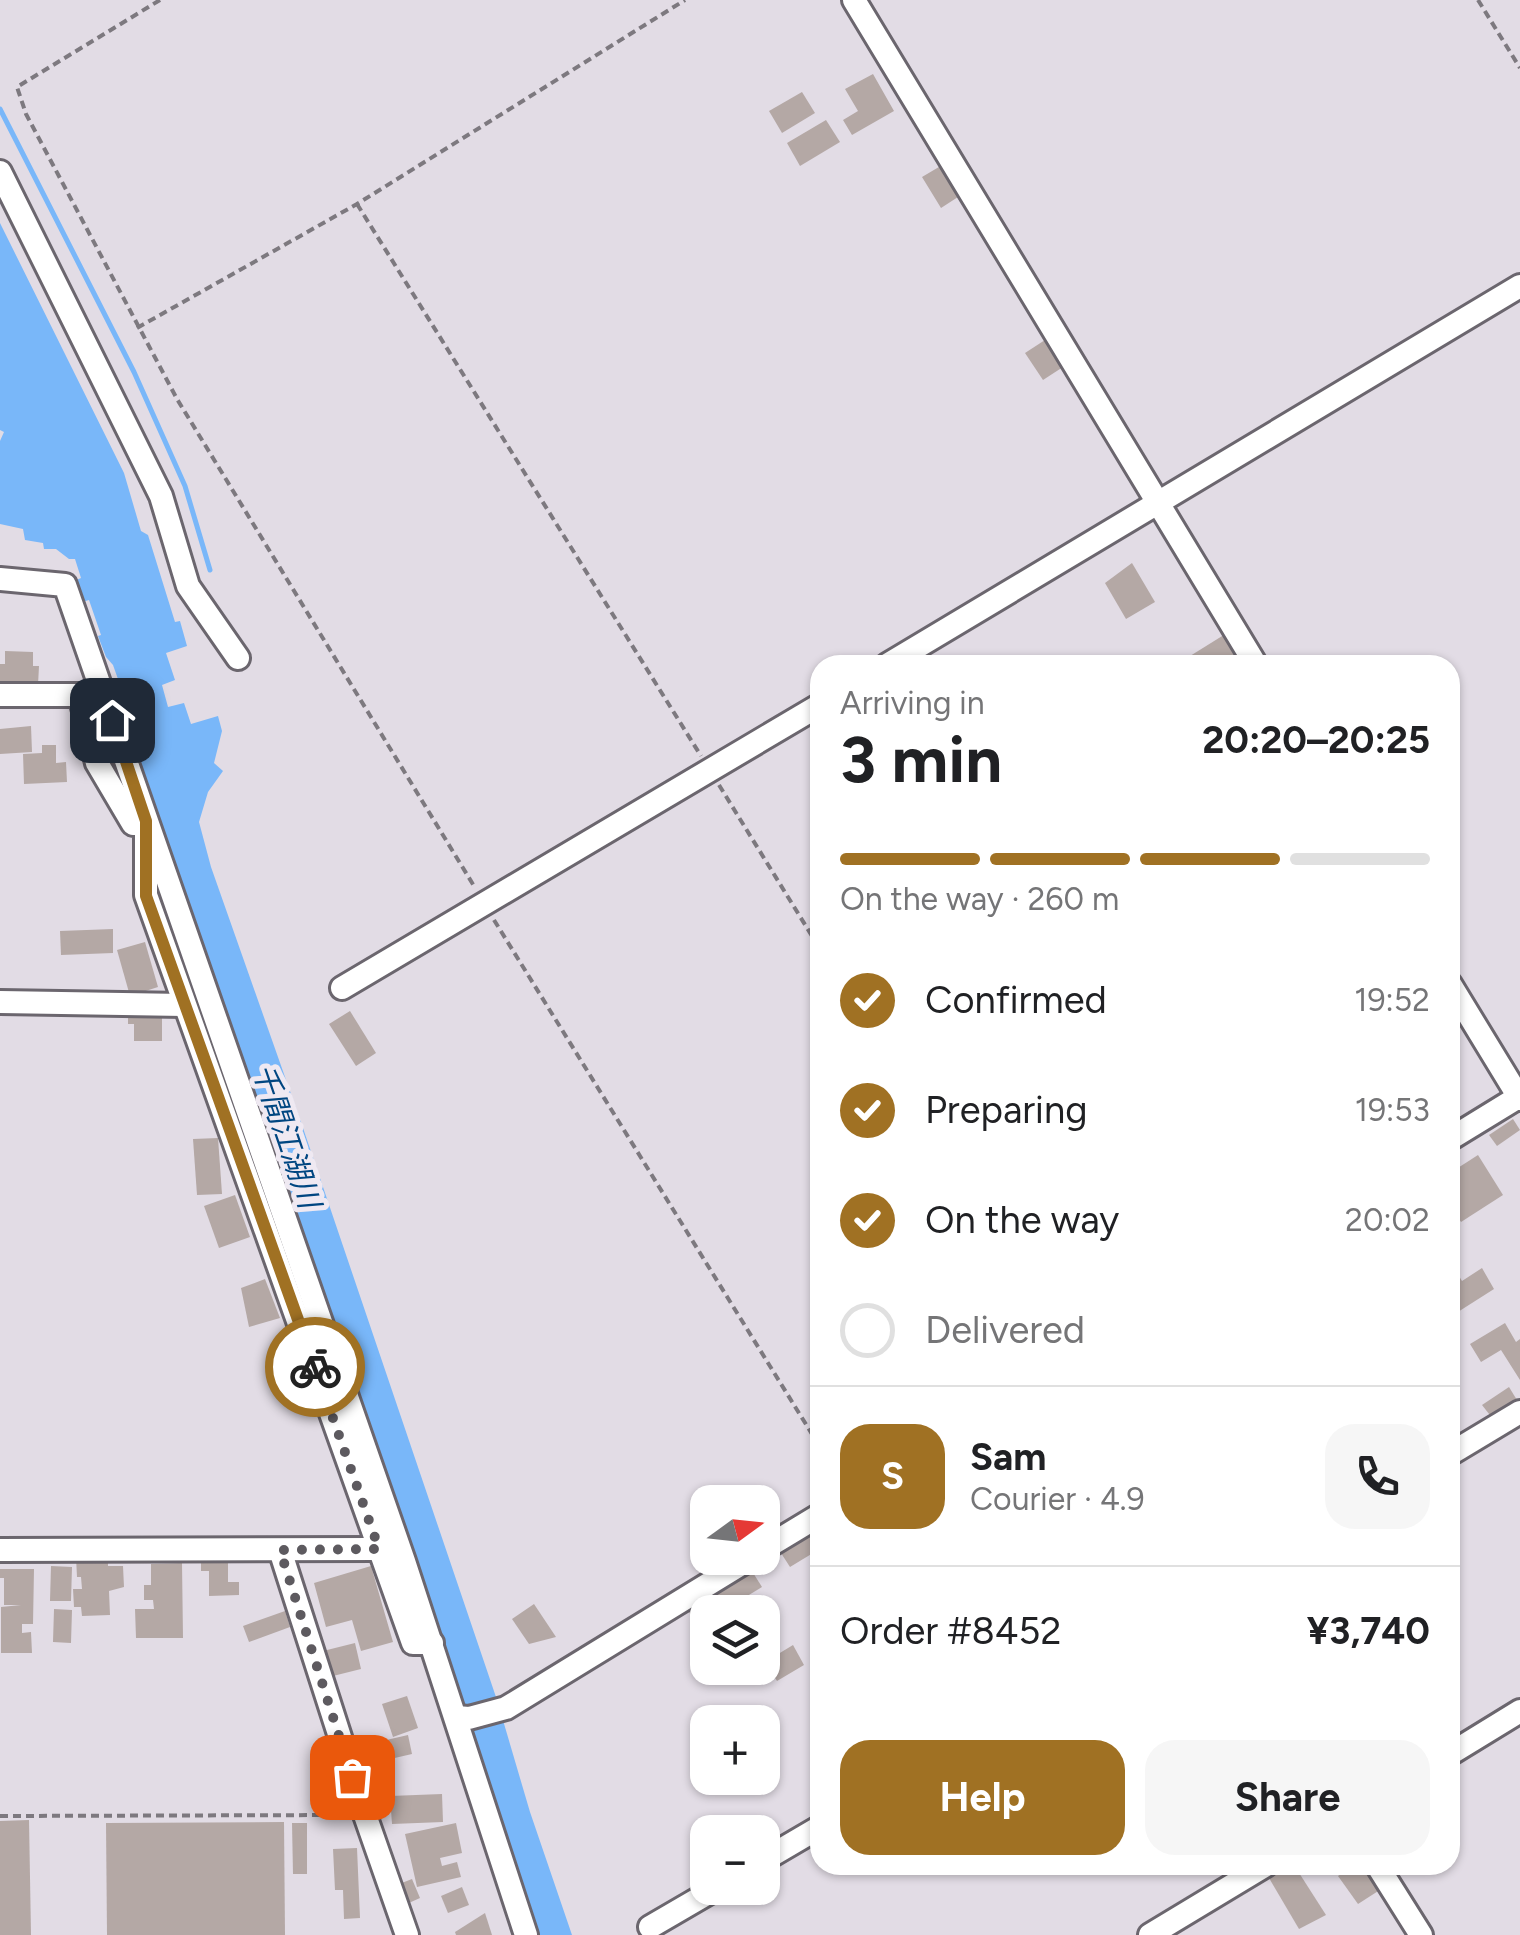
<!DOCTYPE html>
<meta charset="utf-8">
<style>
body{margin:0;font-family:Figtree,"Noto Sans JP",sans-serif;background:#f6f6f6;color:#202124;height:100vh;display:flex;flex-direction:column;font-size:38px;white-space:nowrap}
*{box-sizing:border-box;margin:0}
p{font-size:32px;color:#757577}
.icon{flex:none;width:55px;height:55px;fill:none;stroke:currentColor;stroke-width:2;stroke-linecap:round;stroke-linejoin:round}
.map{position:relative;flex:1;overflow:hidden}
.details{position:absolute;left:810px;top:655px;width:650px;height:1220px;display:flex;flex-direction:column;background:#fff;border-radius:30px;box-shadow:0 2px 8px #0004}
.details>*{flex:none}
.needle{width:65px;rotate:75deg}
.tools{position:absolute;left:690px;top:1485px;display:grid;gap:20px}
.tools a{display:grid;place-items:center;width:90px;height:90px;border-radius:20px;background:#fff;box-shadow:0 2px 8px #0004;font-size:50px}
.pin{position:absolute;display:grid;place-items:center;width:85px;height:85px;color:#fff;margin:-42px;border-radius:20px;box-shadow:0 5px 15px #0006}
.courier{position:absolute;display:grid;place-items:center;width:100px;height:100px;margin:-50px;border:8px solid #a07123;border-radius:50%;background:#fff;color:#222;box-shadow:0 2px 12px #0007}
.summary em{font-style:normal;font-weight:700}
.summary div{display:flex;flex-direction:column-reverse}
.summary{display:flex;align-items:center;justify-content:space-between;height:170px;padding:0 30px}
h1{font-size:65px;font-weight:700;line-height:75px}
.bar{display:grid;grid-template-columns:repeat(4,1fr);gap:15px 10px;align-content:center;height:120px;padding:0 30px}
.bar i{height:12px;border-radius:8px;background:#e0e0e0}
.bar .on{background:#a07123}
.bar p{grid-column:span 4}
.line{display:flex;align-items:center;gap:25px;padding:0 30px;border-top:2px solid #e0e0e0}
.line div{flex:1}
.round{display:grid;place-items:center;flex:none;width:105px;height:105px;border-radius:30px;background:#f6f6f6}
ol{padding:0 30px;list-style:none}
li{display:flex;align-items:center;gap:30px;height:110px}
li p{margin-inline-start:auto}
li .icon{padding:10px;border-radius:50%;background:#a07123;color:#fff;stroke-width:4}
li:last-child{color:#757577}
li i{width:55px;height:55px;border:5px solid #e0e0e0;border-radius:50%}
.cta{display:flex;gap:20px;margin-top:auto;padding:20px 30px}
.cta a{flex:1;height:115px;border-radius:30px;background:#a07123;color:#fff;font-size:40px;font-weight:700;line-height:115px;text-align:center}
.cta a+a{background:#f6f6f6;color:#202124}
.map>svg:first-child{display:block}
</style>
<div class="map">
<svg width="1520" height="1935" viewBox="0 0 1520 1935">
<rect width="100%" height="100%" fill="#e2dce5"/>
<path fill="#79b7f9" d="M0 223 124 473 141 531 148 535 175 622 180 621 187 646 166 653 175 680 162 685 168 707 184 703 191 724 218 716 222 731 214 763 223 771 208 792 199 822 211 867 303 1128 497 1700 530 1812 572 1935H537L130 744 140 741 113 665 106 657 98 636 101 635 89 600 82 602 74 581 81 578 75 559H69L56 549H44L43 543 25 540 23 529 0 524V441L4 432 0 430Z"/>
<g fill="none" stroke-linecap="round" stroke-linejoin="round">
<path stroke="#79b7f9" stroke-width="5" d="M0 109 134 372 185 486 210 570"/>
</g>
<g fill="#b4a8a5">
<path d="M873 74 894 111 852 135 843 120 858 111 845 89Z"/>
<path d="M802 92 815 113 782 133 769 111Z"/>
<path d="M826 120 840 142 800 166 787 143Z"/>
<path d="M944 164 956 184 952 187 958 197 941 208 922 177Z"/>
<path d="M1045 340 1063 367 1043 380 1025 353Z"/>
<path d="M1132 563 1155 602 1126 619 1105 583Z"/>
<path d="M1227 633 1245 662 1241 665H1185L1182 661Z"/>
<path d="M5 651 33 652V666H39L38 685 0 684V664H5Z"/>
<path d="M31 726 32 752 0 754V729Z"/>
<path d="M42 745H56V763L66 762 67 782 24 784 23 754 42 753Z"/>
<path d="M113 929V953L61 955 60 931Z"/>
<path d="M145 942 158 987 130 996 117 950Z"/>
<path d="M128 1010H162V1041H134V1024H128Z"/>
<path d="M350 1011 376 1053 356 1066 329 1024Z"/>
<path d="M1513 1119 1520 1130 1497 1146 1489 1135Z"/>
<path d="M218 1138 222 1194 197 1195 193 1139Z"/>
<path d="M1478 1155 1503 1195 1461 1222 1450 1205V1173Z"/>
<path d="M235 1195 250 1237 219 1248 204 1206Z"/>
<path d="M1450 1261 1462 1281 1482 1268 1494 1289 1450 1317Z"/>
<path d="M265 1279 280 1318 249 1327 241 1288Z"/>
<path d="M1505 1323 1516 1342 1520 1339V1380L1501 1350 1481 1362 1470 1344Z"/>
<path d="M1509 1387 1520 1405 1493 1419 1482 1405Z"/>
<path d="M809 1536 818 1550 790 1567 781 1553Z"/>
<path d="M108 1556V1566H123L124 1587 109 1591 110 1615 82 1616 81 1607H74L73 1589H82L81 1577H77L76 1557Z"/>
<path d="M201 1556H228V1582H239V1595L209 1596V1571H201Z"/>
<path d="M182 1563 183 1638H136L135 1609H154L153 1600H144V1585H151V1564Z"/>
<path d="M51 1566 72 1567 71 1601H50Z"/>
<path d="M371 1566 393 1642 361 1651 352 1620 326 1627 314 1583Z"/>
<path d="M750 1568 762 1587 721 1612 709 1593Z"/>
<path d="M0 1569H34L33 1624H22V1633L31 1632 32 1653H1V1607L21 1605H4V1578H0Z"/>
<path d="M703 1598 712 1612H708V1619L698 1625 687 1609Z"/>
<path d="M534 1604 556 1637 529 1644 512 1619Z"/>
<path d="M54 1609 72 1610 71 1643 53 1642Z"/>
<path d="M285 1611 290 1627 249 1642 243 1626Z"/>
<path d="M355 1643 361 1669 325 1678 319 1652Z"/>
<path d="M793 1645 804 1665 777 1681 765 1662Z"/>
<path d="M407 1696 418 1728 393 1737 382 1704Z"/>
<path d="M408 1735 412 1754 360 1766 356 1747Z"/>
<path d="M442 1794 443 1822 392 1824 390 1796Z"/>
<path d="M29 1820 31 1935H0V1821Z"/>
<path d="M284 1822 285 1935H107L106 1823Z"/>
<path d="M292 1823H307V1874H293Z"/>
<path d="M456 1823 462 1853 440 1858 442 1866 457 1862 461 1877 417 1887 405 1834Z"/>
<path d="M357 1848 360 1918 344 1919 343 1890H335L333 1849Z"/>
<path d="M1290 1865H1294L1326 1915 1299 1929 1269 1878Z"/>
<path d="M1353 1865H1372L1386 1886 1358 1904 1338 1876Z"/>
<path d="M412 1879 420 1898 402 1906 394 1886Z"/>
<path d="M462 1887 469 1905 448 1913 441 1896Z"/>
<path d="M485 1913 492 1935H456L455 1932Z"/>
</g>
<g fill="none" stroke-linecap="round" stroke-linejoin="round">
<g stroke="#6b666e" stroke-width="28">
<g id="minor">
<path d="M854 0 1256 665"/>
<path d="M0 172 161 496 188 586 238 658"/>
<path d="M0 579 65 585 404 1561 526 1935"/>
<path d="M887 665 1520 286"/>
<path d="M0 695H80L97 763 133 824 146 821V895L413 1643H432"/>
<path d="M1450 984 1520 1099"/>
<path d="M342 988 820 705"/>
<path d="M0 1002 184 1005"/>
<path d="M1450 1139 1520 1096"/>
<path d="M1450 1454 1520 1412"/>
<path d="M0 1550 379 1549"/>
<path d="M280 1550 365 1815 407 1935"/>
<path d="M762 1550 820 1515"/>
<path d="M456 1717 469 1718 506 1708 751 1558"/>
<path d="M1450 1754 1520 1711"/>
<path d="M762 1861 820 1827"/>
<path d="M1377 1865 1421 1935"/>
<path d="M650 1927 717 1888"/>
<path d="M1150 1935 1266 1865"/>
</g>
</g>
<g stroke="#7d797f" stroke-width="4" stroke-dasharray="8 5" stroke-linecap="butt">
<path d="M160 0 17 87 26 114 177 399 474 886"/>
<path d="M1478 0 1520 68"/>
<path d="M357 204 701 756"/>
<path d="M137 328 357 204 685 0"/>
<path d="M719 785 820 949"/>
<path d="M494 920 820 1447"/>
<path d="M0 1816 345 1815"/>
</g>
<use href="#minor" stroke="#fff" stroke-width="22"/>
</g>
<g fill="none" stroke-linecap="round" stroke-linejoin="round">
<path stroke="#5d5a5f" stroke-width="10" stroke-dasharray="0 18" d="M315 1367 379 1549 280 1550 352 1777"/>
<path stroke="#a07123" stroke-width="12" d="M112 720 146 821V896L315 1367"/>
</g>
<g text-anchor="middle" stroke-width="10" stroke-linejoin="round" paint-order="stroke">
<g font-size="30" font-style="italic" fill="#004681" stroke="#efe9f2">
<text transform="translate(286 1136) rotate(71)" y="10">千間江湖川</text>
</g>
</g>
</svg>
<div class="tools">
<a><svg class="needle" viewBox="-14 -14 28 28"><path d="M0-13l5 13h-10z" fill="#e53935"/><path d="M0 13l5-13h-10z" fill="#757577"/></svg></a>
<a><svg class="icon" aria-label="layers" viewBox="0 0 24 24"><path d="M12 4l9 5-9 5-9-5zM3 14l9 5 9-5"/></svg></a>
<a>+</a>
<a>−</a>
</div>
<div class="pin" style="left:352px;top:1777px;background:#ea580c"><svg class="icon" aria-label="bag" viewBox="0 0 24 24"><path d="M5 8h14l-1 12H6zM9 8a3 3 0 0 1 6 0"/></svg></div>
<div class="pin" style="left:112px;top:720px;background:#1f2937"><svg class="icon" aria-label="home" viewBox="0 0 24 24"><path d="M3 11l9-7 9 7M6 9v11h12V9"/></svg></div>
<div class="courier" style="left:315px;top:1367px"><svg class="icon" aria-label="bike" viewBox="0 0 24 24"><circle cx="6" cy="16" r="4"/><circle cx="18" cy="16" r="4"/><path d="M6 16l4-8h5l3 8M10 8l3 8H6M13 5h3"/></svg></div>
<section class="details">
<div class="summary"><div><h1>3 min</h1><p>Arriving in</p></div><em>20:20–20:25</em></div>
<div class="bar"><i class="on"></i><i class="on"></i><i class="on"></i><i></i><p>On the way · 260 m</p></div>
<ol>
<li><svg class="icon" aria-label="check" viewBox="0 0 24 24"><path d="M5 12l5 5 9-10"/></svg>Confirmed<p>19:52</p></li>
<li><svg class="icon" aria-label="check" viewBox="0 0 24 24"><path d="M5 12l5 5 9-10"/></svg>Preparing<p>19:53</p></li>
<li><svg class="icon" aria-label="check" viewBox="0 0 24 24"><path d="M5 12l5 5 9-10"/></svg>On the way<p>20:02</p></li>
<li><i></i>Delivered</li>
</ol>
<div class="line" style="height:180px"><b class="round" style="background:#a07123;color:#fff">S</b><div><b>Sam</b><p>Courier · 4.9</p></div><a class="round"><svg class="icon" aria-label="phone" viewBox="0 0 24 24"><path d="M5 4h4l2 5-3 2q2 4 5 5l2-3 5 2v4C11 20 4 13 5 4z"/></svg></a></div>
<div class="line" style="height:130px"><div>Order #8452</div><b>¥3,740</b></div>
<div class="cta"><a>Help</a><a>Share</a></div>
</section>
</div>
